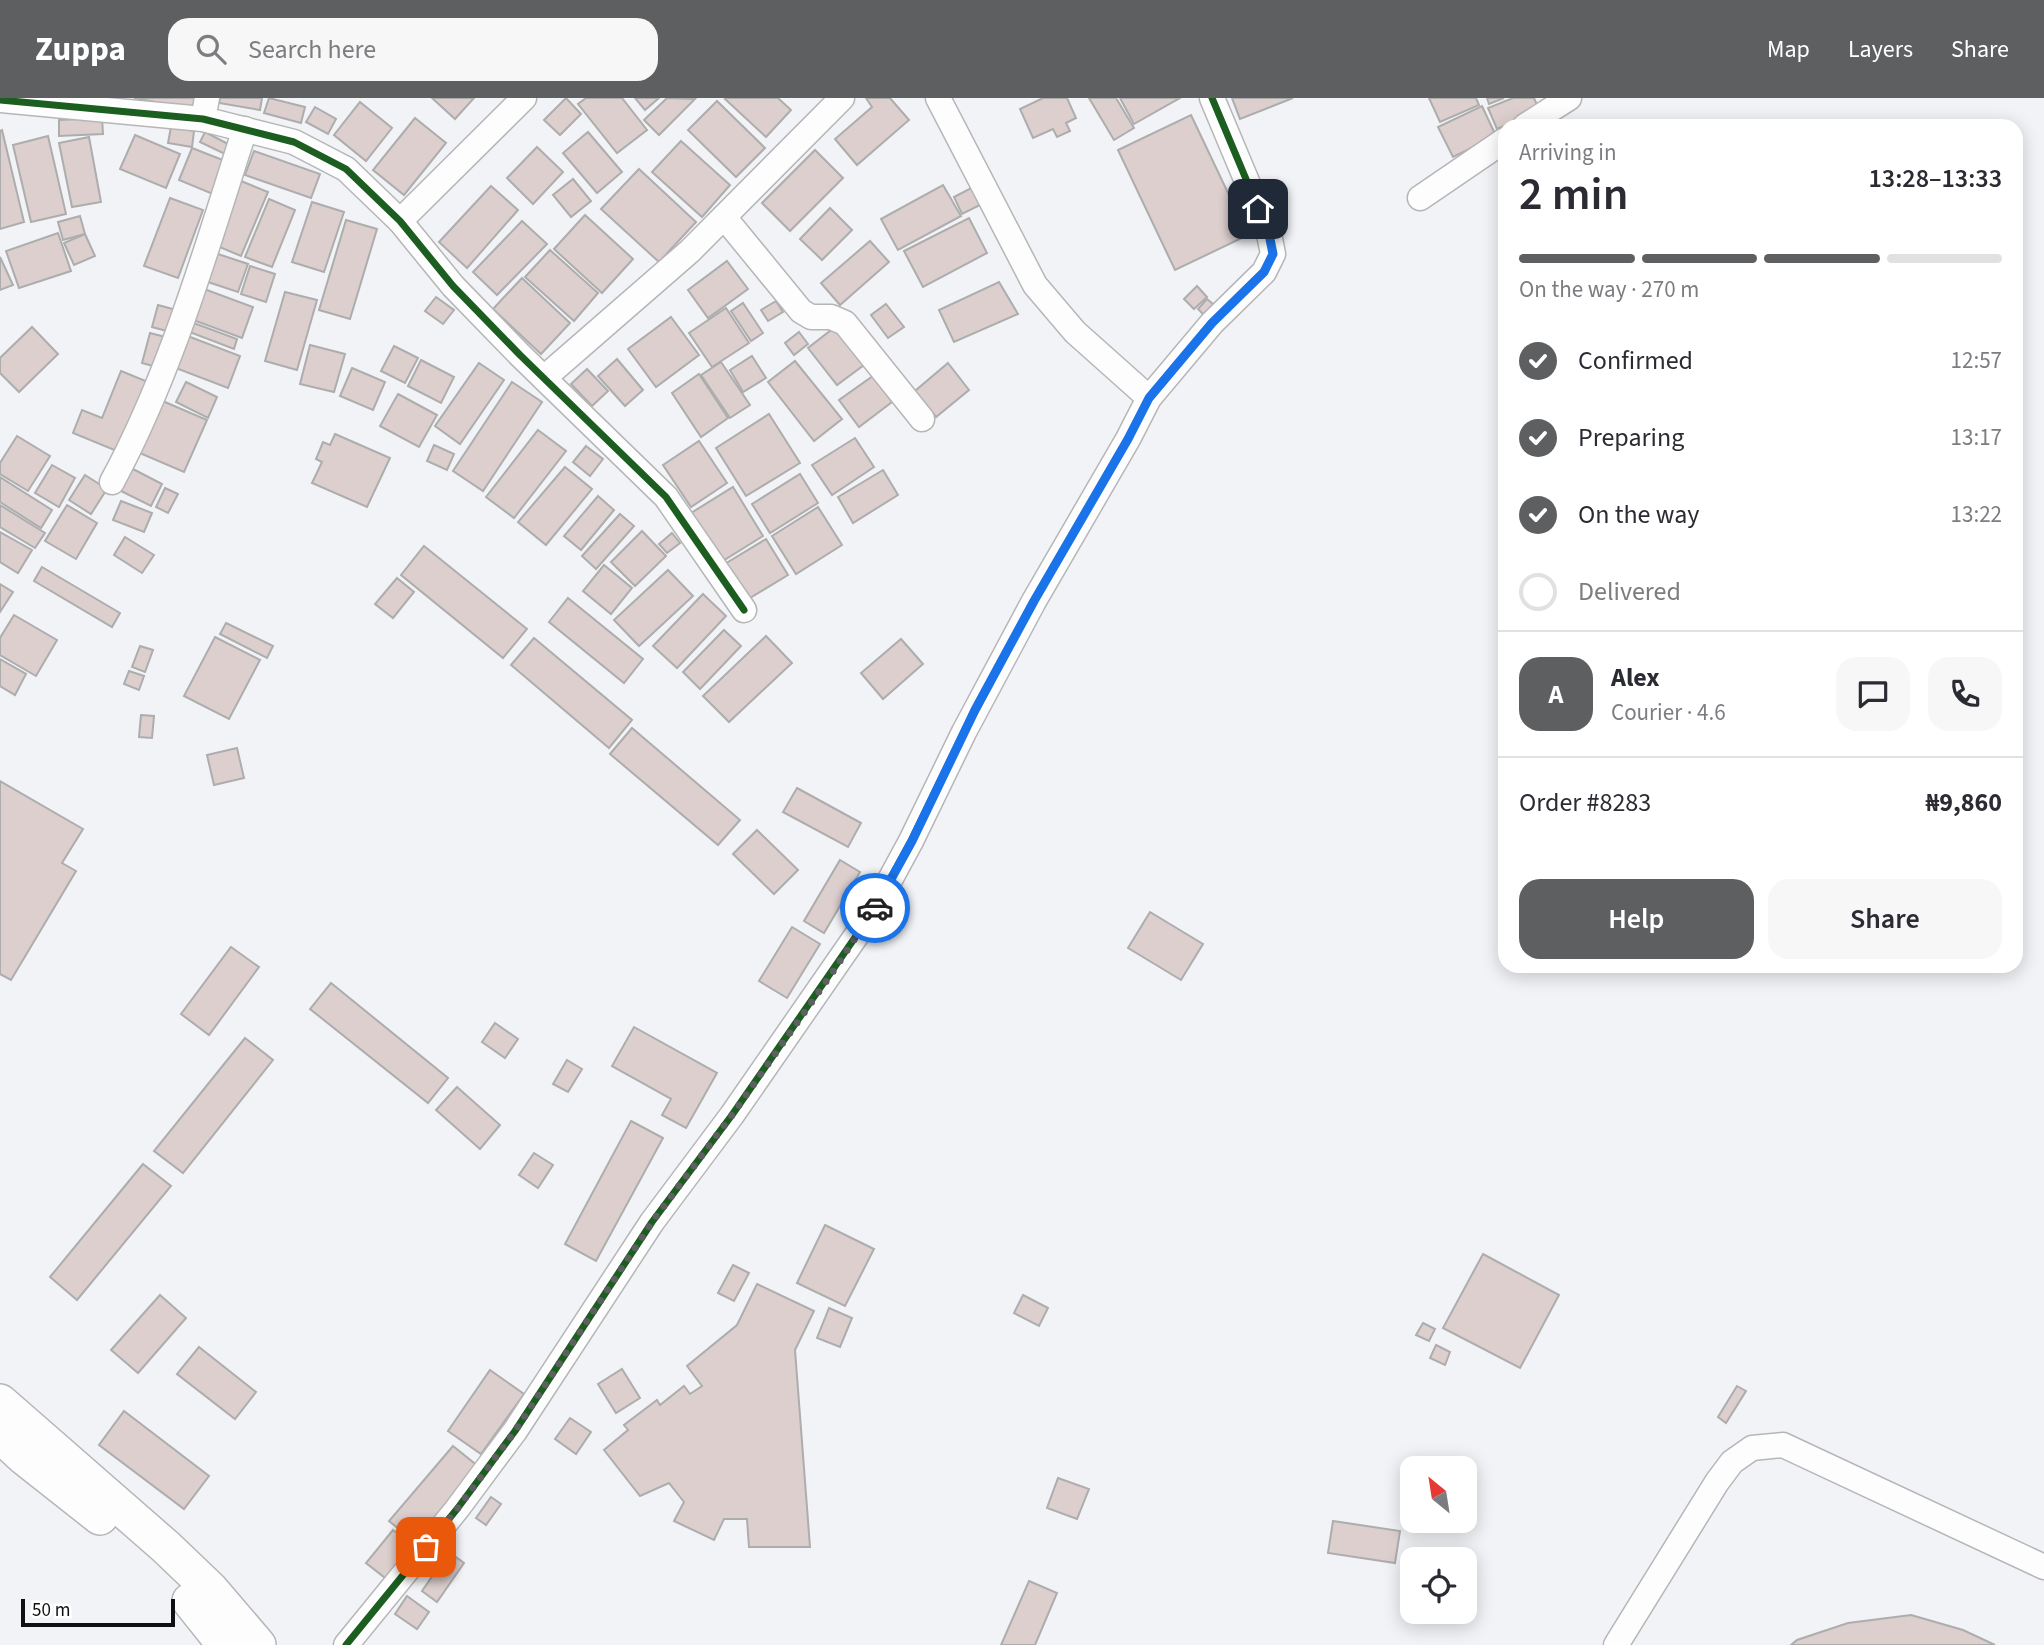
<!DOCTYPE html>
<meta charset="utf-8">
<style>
body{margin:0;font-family:"Source Sans 3",sans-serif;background:#f7f7f7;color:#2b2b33;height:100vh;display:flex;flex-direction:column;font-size:26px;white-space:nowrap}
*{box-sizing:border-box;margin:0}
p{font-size:23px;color:#7c7c81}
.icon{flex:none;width:38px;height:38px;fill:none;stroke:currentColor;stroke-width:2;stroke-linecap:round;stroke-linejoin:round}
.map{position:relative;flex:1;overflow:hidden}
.drawer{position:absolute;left:1498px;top:21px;width:525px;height:854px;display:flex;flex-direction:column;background:#fff;border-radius:21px;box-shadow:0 4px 18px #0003}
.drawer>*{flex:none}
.needle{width:46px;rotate:330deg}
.fabs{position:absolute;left:1400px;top:1358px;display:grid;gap:14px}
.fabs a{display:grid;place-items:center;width:77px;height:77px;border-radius:14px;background:#fff;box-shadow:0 4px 18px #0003;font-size:35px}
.scale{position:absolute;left:21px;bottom:18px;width:154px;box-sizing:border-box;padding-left:7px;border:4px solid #0f1011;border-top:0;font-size:19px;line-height:24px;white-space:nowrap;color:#0f1011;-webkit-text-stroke:5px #fff;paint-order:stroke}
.pin{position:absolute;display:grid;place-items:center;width:60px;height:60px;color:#fff;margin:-30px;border-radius:14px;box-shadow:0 4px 10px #0006}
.courier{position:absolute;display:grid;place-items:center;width:70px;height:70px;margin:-35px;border:5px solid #1a73e8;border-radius:50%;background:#fff;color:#222;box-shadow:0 2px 9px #0007}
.summary em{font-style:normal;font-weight:600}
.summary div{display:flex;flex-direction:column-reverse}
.summary{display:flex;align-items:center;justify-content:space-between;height:119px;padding:0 21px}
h1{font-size:46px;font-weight:600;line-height:52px}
.bar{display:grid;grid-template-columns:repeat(4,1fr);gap:10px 7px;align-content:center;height:84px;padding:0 21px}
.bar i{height:9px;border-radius:5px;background:#e1e1e2}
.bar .active{background:#5e5f61}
.bar p{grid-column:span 4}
.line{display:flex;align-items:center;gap:18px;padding:0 21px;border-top:2px solid #e1e1e2}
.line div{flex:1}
.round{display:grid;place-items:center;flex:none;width:74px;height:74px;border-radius:21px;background:#f7f7f7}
ol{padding:0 21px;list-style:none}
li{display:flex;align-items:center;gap:21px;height:77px}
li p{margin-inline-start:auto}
li .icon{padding:7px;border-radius:50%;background:#5e5f61;color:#fff;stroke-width:4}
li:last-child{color:#7c7c81}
li i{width:38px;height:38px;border:4px solid #e1e1e2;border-radius:50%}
.cta{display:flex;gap:14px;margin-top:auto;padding:14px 21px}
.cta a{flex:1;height:80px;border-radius:21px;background:#5e5f61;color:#fff;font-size:28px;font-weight:600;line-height:80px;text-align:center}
.cta a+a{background:#f7f7f7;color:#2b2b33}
header{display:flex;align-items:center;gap:42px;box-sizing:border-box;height:98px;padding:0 35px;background:#5e5f61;color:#fff}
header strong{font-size:33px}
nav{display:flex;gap:38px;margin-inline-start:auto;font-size:24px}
.search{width:490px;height:63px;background:#f7f7f7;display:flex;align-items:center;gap:18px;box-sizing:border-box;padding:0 24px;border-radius:21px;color:#7c7c81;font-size:26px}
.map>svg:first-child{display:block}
</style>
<header>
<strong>Zuppa</strong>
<div class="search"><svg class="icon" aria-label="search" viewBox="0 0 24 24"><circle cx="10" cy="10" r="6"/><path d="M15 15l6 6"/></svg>Search here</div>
<nav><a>Map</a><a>Layers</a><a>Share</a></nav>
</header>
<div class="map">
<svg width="2044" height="1547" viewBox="0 0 2044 1547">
<rect width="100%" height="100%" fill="#f1f3f6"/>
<g fill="#dccfce" stroke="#adadae" stroke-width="2">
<path d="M134 0H199L197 12Z"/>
<path d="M220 0H262L260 12 219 5Z"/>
<path d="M269 0 305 9 301 25 264 15Z"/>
<path d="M432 0H474L455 21Z"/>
<path d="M566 0 581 16 560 37 544 22Z"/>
<path d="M586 0H622L647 32 617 55 578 6Z"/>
<path d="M635 0H659L645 12Z"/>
<path d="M667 0 695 1 659 37 644 22Z"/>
<path d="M727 0H778L791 12 766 39 725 1Z"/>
<path d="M866 0H890L909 22 857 67 835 41 872 9Z"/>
<path d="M1043 0H1067L1076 20 1066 25 1070 33 1057 39 1053 31 1033 40 1020 11Z"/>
<path d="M1089 0H1116L1134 30 1114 42Z"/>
<path d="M1120 0H1180L1134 26Z"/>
<path d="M1232 0H1293L1240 21Z"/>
<path d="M1429 0H1476L1479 7 1440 24Z"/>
<path d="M1487 0H1504L1489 6Z"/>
<path d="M1513 0H1534L1540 14 1497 31 1488 10Z"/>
<path d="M717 3 765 50 736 79 688 32Z"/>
<path d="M360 4 392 30 366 63 334 37Z"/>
<path d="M1482 8 1496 38 1453 59 1438 29Z"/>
<path d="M315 9 336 21 328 36 306 24Z"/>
<path d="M1191 17 1248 137 1175 172 1118 52Z"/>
<path d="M102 20 103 36 59 38V22Z"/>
<path d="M415 20 446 45 404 97 373 72Z"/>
<path d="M171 29 194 33 192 49 168 45Z"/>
<path d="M2 32 24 124 0 131V33Z"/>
<path d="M205 34 232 48 227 57 200 44Z"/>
<path d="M588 34 622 74 597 95 563 55Z"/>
<path d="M135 37 180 56 166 90 120 71Z"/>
<path d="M48 38 66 116 31 124 13 47Z"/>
<path d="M89 39 101 104 72 109 59 45Z"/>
<path d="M681 43 730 87 702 119 652 74Z"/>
<path d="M537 49 563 74 533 106 507 80Z"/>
<path d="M192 50 233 66 220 99 179 82Z"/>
<path d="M815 52 843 80 790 133 762 105Z"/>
<path d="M254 53 320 76 311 100 245 77Z"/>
<path d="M639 71 696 124 659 164 601 111Z"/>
<path d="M236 81 268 94 241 158 210 145Z"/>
<path d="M573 81 591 103 571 119 553 97Z"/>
<path d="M943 87 961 118 898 152 881 121Z"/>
<path d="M977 87 986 104 962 116 954 99Z"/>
<path d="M491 88 518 112 467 170 439 144Z"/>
<path d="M170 100 203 112 178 180 144 168Z"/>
<path d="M269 101 295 112 272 169 245 159Z"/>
<path d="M312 104 344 114 324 174 292 164Z"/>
<path d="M830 110 852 132 822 162 800 141Z"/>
<path d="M585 117 633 161 602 195 554 151Z"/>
<path d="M80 118 85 136 63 142 58 124Z"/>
<path d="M969 120 987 155 923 189 904 153Z"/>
<path d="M346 122 377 131 350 221 319 212Z"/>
<path d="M522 123 547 146 497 197 473 174Z"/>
<path d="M58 135 71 173 19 190 6 153Z"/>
<path d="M85 136 95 158 74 167 64 145Z"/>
<path d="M870 143 889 164 840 207 821 185Z"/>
<path d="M550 152 598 195 574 223 525 179Z"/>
<path d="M212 154 248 166 238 194 202 182Z"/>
<path d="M0 159 13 187 0 192Z"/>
<path d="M727 163 748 191 708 220 688 192Z"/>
<path d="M250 168 275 176 266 204 241 196Z"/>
<path d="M522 180 570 225 541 256 493 211Z"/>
<path d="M999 184 1018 216 954 244 939 212Z"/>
<path d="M196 188 253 209 242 240 185 219Z"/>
<path d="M1197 188 1207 199 1194 211 1184 201Z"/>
<path d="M285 194 317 202 297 272 265 263Z"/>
<path d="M436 199 454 212 443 226 425 213Z"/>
<path d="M1207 201 1218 210 1208 221 1198 211Z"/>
<path d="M776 203 783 214 768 223 761 212Z"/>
<path d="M743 205 763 235 751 243 731 213Z"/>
<path d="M886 206 904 229 888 240 871 217Z"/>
<path d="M158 207 180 213 174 235 152 229Z"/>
<path d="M726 210 749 245 712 269 689 235Z"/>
<path d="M671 219 699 257 656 289 628 251Z"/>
<path d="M183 221 237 241 234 251 179 230Z"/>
<path d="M32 229 58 256 19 294 0 275V260Z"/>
<path d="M835 229 864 267 837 287 808 250Z"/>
<path d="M799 234 808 246 794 257 785 245Z"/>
<path d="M150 235 173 241 164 271 142 265Z"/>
<path d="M185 237 240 258 228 290 173 269Z"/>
<path d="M310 247 345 256 334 294 300 286Z"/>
<path d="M394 248 418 260 405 285 381 273Z"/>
<path d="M752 258 766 280 743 294 730 272Z"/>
<path d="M617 261 643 292 625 308 598 278Z"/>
<path d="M421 262 454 279 441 305 408 288Z"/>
<path d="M795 263 842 321 814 343 768 284Z"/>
<path d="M721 264 750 307 730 320 701 277Z"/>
<path d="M479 265 504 282 460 346 435 328Z"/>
<path d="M948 265 969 292 936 319 915 293Z"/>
<path d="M352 270 385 284 373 312 340 298Z"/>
<path d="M587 271 608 293 592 308 571 286Z"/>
<path d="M121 273 153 286 124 356 73 335 82 312 102 320Z"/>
<path d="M699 276 728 320 701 339 672 295Z"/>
<path d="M873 278 892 304 859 329 839 302Z"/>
<path d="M186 284 217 299 208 320 176 304Z"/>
<path d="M512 284 542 304 483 393 453 373Z"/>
<path d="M398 296 437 317 419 349 380 328Z"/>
<path d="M158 301 207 322 184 374 135 353Z"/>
<path d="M769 316 800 365 746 398 716 350Z"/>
<path d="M538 332 566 353 514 420 486 399Z"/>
<path d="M335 336 390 360 367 409 312 385 322 364 316 361 323 344 330 347Z"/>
<path d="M17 338 50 358 28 393 0 376V365Z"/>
<path d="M855 340 874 369 832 397 812 367Z"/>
<path d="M699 343 727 385 691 409 663 367Z"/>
<path d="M434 347 454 356 447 372 427 363Z"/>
<path d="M586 348 603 361 590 378 573 364Z"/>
<path d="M52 367 75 380 59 409 35 395Z"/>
<path d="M565 369 592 391 546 447 518 424Z"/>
<path d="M131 370 162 386 151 408 119 392Z"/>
<path d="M883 372 898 397 853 425 838 399Z"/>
<path d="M800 376 818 405 770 435 752 406Z"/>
<path d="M85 377 107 391 91 416 69 402Z"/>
<path d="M0 379 52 412 41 430 0 404Z"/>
<path d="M733 389 763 438 721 464 691 415Z"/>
<path d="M165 390 178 396 168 415 156 409Z"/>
<path d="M598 398 614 412 581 452 564 438Z"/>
<path d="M121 403 152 415 144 434 113 422Z"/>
<path d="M0 407 45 435 35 450 0 429Z"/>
<path d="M67 407 97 425 76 461 45 443Z"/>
<path d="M818 409 842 447 796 476 772 438Z"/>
<path d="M620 416 634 428 596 471 582 458Z"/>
<path d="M642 433 666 458 635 488 611 464Z"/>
<path d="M0 434 32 452 18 475 0 464Z"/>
<path d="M672 435 680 445 667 455 659 446Z"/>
<path d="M125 439 154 457 142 475 114 457Z"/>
<path d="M766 441 788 477 745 503 723 467Z"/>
<path d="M424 448 527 531 503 560 401 477Z"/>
<path d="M604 467 632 490 611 516 583 493Z"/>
<path d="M42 469 120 515 112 529 34 483Z"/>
<path d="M668 472 693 498 639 548 614 522Z"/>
<path d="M397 480 414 494 393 520 375 506Z"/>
<path d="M0 486 13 494 0 514Z"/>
<path d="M703 496 726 518 677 570 653 548Z"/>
<path d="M568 500 643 561 624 585 549 524Z"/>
<path d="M14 517 57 542 36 578 0 557V540Z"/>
<path d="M226 525 273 548 267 560 220 536Z"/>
<path d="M724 532 741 548 700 591 683 574Z"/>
<path d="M766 538 792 565 729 624 703 598Z"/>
<path d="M215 539 260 562 229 621 184 598Z"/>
<path d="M534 540 632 622 609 650 511 567Z"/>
<path d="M901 541 923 566 883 601 861 575Z"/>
<path d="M140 548 153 552 145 574 132 569Z"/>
<path d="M0 561 26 576 15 597 0 588Z"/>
<path d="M129 573 144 578 139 592 124 586Z"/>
<path d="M141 617 154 618 152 640 139 639Z"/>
<path d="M632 630 740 722 718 747 610 656Z"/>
<path d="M237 650 244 680 214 687 207 657Z"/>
<path d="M0 683 83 731 62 765 76 773 11 882 0 876Z"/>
<path d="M797 690 861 725 848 749 783 714Z"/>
<path d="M757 732 798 772 774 796 733 756Z"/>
<path d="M840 762 860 774 824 835 804 823Z"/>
<path d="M1150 814 1203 846 1181 882 1128 850Z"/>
<path d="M792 829 820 846 787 900 759 883Z"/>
<path d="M231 849 259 869 209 937 181 916Z"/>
<path d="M331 885 448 980 428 1005 310 911Z"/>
<path d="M495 925 518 941 505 960 482 944Z"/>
<path d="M634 929 717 975 686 1030 662 1017 671 1001 612 968Z"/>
<path d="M245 940 273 962 183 1075 154 1053Z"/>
<path d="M567 962 582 971 568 994 553 986Z"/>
<path d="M457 989 500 1027 480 1051 436 1012Z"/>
<path d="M631 1023 663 1040 596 1163 565 1146Z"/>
<path d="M534 1055 553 1067 538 1090 519 1077Z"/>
<path d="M143 1066 171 1088 77 1202 50 1179Z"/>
<path d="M825 1127 874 1151 845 1208 797 1185Z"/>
<path d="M1483 1156 1559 1197 1520 1270 1443 1230Z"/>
<path d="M733 1167 749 1175 734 1203 718 1195Z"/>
<path d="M757 1186 814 1213 795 1252 810 1449H749L747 1421H724L714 1442 674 1423 684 1404 669 1385 640 1398 604 1352 628 1332 624 1327 657 1302 660 1307 684 1288 690 1296 702 1288 687 1268 737 1227Z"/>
<path d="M160 1197 186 1220 138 1275 111 1252Z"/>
<path d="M1023 1197 1048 1210 1039 1228 1014 1215Z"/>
<path d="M829 1210 852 1220 840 1249 817 1240Z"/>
<path d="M1423 1225 1435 1231 1429 1243 1416 1237Z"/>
<path d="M1436 1247 1450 1254 1445 1267 1430 1260Z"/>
<path d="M199 1249 256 1294 235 1321 177 1276Z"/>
<path d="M622 1271 640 1300 616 1315 598 1286Z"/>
<path d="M490 1272 524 1296 481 1356 448 1333Z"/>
<path d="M1737 1288 1746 1293 1726 1325 1718 1319Z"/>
<path d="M124 1313 209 1378 184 1411 99 1347Z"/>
<path d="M570 1320 591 1334 576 1356 555 1341Z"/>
<path d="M453 1348 479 1369 416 1445 389 1423Z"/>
<path d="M1058 1380 1089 1391 1077 1421 1047 1410Z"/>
<path d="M491 1399 501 1406 486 1427 476 1420Z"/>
<path d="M1333 1423 1400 1433 1395 1465 1328 1455Z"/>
<path d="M393 1432 415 1449 389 1483 366 1465Z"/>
<path d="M449 1454 464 1465 437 1504 422 1493Z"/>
<path d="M1407 1455 1418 1459V1461H1412V1470L1404 1468Z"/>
<path d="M1029 1483 1057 1495 1035 1547H1001Z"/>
<path d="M407 1498 429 1514 417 1531 395 1516Z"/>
<path d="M1911 1517 1963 1532 1995 1547H1791L1797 1542 1848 1525Z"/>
</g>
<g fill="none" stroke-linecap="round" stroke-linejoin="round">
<g stroke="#b6b6b8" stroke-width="27">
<g id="minor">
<path d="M938 0 1035 187 1075 234 1149 300"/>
<path d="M0 2 203 21 294 44 346 71 400 123 453 188 520 257 666 399 744 512"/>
<path d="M203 21 207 0"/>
<path d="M1525 28 1569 0"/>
<path d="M1420 100 1505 42"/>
<path d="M724 119 801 213 811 219H831L845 225 922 321"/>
<path d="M400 123 524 0"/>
<path d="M544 280 690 153 842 0"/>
<path d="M112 384C172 273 206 151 245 31"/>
<path d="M346 1547 457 1411 515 1333 652 1124 732 1017 872 815 911 743 964 634 1034 503 1128 341 1149 300 1212 225 1264 174 1273 156 1269 136 1212 0"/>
<path d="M1616 1547 1717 1384 1732 1364 1752 1350 1783 1347 2044 1469"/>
</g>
</g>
<g stroke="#b6b6b8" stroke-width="38">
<g id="secondary">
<path d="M0 1304 166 1449 211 1492 258 1547"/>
<path d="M0 1337 24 1359 100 1419"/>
<path d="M190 1503 225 1547"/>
</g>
</g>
<use href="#minor" stroke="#fdfdfe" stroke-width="24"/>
<use href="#secondary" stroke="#fdfdfe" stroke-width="35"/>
<g stroke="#fff" stroke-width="11">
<g id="cycleway">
<path d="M0 2 203 21 294 44 346 71 400 123 453 188 520 257 666 399 744 512"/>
<path d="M346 1547 457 1411 515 1333 652 1124 732 1017 872 815 911 743 964 634 1034 503 1128 341 1149 300 1212 225 1264 174 1273 156 1269 136 1212 0"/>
</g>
</g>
<use href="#cycleway" stroke="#1b5e20" stroke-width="7"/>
</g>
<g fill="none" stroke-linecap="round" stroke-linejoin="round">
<path stroke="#5e5f61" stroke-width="7" stroke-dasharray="0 12.6" d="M426 1449 457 1411 515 1333 652 1124 732 1017 830 878 875 810"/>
<path stroke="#1a73e8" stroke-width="9" d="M875 810 912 743 975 612 1034 503 1128 341 1149 300 1212 225 1264 174 1273 156 1269 136 1258 111"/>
</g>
</svg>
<div class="fabs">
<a><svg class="needle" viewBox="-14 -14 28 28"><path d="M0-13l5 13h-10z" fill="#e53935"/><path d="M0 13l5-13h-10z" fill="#7c7c81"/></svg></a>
<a><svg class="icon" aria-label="locate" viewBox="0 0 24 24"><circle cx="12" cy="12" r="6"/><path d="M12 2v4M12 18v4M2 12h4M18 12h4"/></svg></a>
</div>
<div class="scale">50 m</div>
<div class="pin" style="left:426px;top:1449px;background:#ea580c"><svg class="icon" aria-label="bag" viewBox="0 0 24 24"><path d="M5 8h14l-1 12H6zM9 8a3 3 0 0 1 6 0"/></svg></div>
<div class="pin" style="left:1258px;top:111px;background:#1f2937"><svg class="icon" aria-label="home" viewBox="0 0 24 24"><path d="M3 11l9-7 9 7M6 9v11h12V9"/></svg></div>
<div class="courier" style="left:875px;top:810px"><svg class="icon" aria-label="car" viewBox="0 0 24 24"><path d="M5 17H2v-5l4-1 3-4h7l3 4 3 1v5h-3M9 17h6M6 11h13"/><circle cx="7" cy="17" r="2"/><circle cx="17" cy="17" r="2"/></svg></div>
<section class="drawer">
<div class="summary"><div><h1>2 min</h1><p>Arriving in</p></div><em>13:28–13:33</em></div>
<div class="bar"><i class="active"></i><i class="active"></i><i class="active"></i><i></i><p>On the way · 270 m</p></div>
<ol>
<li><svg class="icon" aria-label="check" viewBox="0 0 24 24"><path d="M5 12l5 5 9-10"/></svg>Confirmed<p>12:57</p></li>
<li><svg class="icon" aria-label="check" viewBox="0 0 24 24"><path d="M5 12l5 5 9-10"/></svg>Preparing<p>13:17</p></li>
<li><svg class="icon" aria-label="check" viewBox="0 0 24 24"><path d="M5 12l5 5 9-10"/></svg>On the way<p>13:22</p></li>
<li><i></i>Delivered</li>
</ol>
<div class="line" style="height:126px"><b class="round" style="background:#5e5f61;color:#fff">A</b><div><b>Alex</b><p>Courier · 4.6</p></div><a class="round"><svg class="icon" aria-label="chat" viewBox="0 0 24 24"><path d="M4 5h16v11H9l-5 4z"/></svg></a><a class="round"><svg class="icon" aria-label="phone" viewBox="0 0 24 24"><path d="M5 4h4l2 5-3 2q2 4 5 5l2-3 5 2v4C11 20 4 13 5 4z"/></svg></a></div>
<div class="line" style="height:91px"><div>Order #8283</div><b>₦9,860</b></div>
<div class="cta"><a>Help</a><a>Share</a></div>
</section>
</div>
